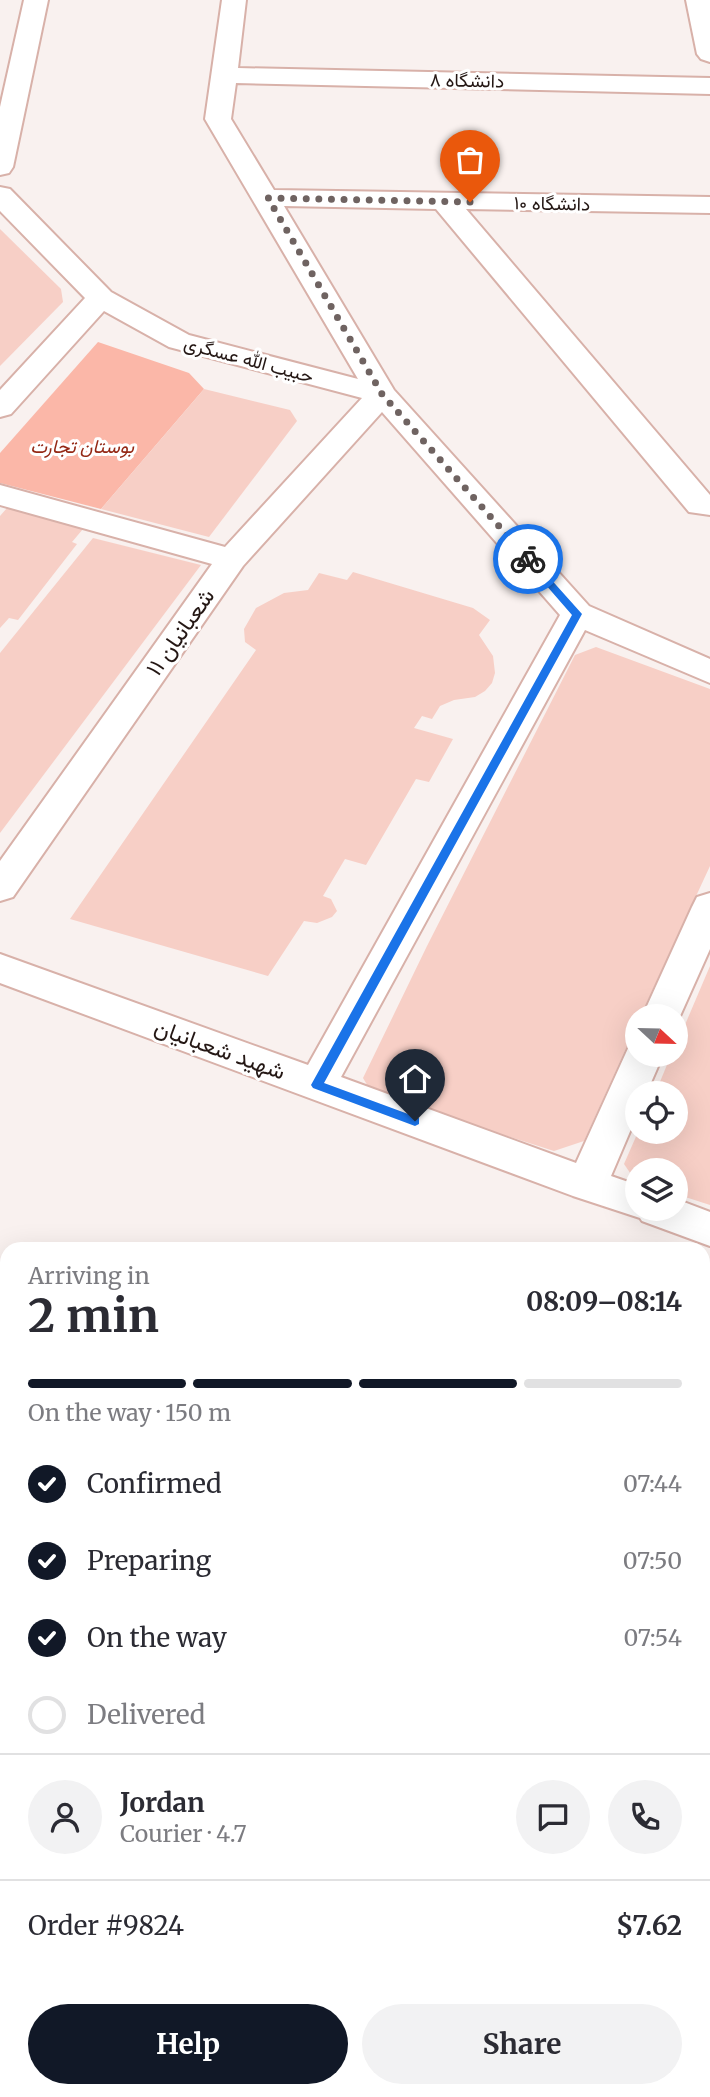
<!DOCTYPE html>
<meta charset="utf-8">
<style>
body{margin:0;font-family:Merriweather,Vazirmatn,serif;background:#f2f2f3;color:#2b2b33;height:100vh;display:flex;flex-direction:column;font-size:26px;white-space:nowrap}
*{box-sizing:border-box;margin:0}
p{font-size:23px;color:#7c7c81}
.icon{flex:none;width:38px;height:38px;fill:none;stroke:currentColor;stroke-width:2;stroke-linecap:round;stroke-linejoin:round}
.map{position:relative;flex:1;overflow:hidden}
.panel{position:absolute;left:0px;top:1242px;width:710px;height:856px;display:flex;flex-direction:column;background:#fff;border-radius:21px 21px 0 0;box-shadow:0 7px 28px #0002}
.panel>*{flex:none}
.needle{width:46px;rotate:112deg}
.fabs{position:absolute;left:625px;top:1004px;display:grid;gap:14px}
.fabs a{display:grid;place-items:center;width:63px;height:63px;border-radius:50%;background:#fff;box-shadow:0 7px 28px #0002;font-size:35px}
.pin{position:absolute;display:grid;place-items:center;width:60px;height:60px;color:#fff;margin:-72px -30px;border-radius:50% 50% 50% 0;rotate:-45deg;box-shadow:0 0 7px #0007}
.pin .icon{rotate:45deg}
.courier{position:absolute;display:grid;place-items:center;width:70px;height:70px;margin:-35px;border:5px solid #1a73e8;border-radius:50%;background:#fff;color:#222;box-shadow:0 2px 9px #0007}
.summary em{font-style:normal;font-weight:700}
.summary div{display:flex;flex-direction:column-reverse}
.summary{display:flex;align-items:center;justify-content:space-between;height:119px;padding:0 28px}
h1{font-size:46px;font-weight:700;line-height:52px}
.bar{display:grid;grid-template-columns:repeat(4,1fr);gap:10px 7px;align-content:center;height:84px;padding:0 28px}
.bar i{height:9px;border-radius:5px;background:#e1e1e2}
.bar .on{background:#111827}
.bar p{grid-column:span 4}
.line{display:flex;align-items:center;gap:18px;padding:0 28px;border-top:2px solid #e1e1e2}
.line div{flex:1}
.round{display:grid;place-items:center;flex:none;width:74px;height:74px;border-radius:37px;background:#f2f2f3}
ol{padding:0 28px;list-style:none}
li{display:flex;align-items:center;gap:21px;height:77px}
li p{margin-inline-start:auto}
li .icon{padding:7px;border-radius:50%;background:#111827;color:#fff;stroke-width:4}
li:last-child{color:#7c7c81}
li i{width:38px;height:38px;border:4px solid #e1e1e2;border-radius:50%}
.primary-button{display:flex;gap:14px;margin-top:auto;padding:14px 28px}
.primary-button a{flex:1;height:80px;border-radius:42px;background:#111827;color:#fff;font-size:28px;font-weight:700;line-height:80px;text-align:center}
.primary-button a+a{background:#f2f2f3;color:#2b2b33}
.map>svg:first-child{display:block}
</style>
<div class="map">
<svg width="710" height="2097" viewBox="0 0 710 2097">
<rect width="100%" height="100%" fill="#f9f1ef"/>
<path fill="#fbb7a8" d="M98 342 189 373 204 389 101 509 0 483V453Z"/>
<g fill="#f7cfc6">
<path d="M0 229 61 289 63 302 0 366Z"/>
<path d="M204 389 290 410 297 421 209 537 101 509Z"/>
<path d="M7 508 83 529 72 542 77 544 18 620 9 618 0 628V516Z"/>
<path d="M93 538 201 565 0 833V653Z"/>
<path d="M353 572 473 608 490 620 479 635 493 656 495 673 492 683 485 691 475 697 454 700 440 706 432 719 422 716 414 728 453 739 429 782 416 779 366 865 345 859 323 896 331 899 337 911 332 917 317 923 304 921 268 976 70 919 256 650 245 642 244 629 256 608 284 593 308 590 319 573 347 580Z"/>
<path d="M596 647 710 689V866L640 1017H637V1024L584 1141 554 1151 372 1093 363 1078 427 946 575 655Z"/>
<path d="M710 966V1205L676 1194V1171H637V1183L624 1164 638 1132H676V1094H655L671 1055H676V1046Z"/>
</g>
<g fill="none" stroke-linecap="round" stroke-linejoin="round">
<g stroke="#d8b1a9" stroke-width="4">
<g id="minor">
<path d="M24 0H48L13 167 9 173 0 175V107Z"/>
<path d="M222 0H246L238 68 710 78V94L236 83 231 119 274 190 710 197V213L466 209 710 495V515L689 512 436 209 284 206 394 390 589 606 710 659V683L585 630 341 1077 576 1163 625 1055 630 1044 637 1042V1055H663L646 1094H637V1115L611 1176 637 1185V1209H676V1199L710 1212V1246L642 1221 640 1218 573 1196 0 983V954L308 1065 560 615 382 412 243 566 13 897 0 901V861L212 564 0 505V485L225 547 362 398 169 347 104 311 11 414 0 417V390L85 298 0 211V187L10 189 111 292 189 335 358 379 205 119Z"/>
<path d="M686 0H710V62L701 59 697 54Z"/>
<path d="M710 893V949L676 1025V1017H642L692 907 697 897Z"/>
</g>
</g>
<g stroke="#d8b1a9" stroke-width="4">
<g id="highway">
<path d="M0 1309 7 1311V1348L0 1346Z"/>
<path d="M0 1458 7 1461V1501L0 1498Z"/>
<path d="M704 1619 710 1622V1666L704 1663Z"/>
<path d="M704 1749 710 1751V1798L704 1796Z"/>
</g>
</g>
<use href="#minor" fill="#fff" fill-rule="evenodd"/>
<use href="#highway" fill="#fff" fill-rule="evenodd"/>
</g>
<path fill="#1a73e8" d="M525 557H531L582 614 324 1083 419 1118V1124L415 1126 313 1088 311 1085 572 615 525 561Z"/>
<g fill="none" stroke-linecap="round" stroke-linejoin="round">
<path stroke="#6f6361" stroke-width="7" stroke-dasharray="0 12.6" d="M470 202 268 198 382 394 528 559"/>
</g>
<g text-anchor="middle" stroke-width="6" stroke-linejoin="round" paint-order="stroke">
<g font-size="19" fill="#241714" stroke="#fff">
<text transform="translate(467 80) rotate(1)" y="7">دانشگاه ۸</text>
<text transform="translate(552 203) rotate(1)" y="7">دانشگاه ۱۰</text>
<text transform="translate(249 359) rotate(15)" y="7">حبیب الله عسگری</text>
</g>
<g font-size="19" font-style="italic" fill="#942815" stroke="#fff">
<text x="82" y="453">بوستان تجارت</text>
</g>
<g font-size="23" fill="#241714" stroke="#fff">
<text transform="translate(180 632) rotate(-55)" y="8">شعبانیان ۱۱</text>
<text transform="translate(220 1049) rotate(20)" y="8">شهید شعبانیان</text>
</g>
</g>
</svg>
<div class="fabs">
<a><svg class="needle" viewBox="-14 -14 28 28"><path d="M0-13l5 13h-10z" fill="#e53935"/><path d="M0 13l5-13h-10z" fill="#7c7c81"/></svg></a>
<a><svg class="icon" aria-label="locate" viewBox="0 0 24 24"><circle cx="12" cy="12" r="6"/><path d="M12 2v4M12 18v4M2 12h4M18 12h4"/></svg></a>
<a><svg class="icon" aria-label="layers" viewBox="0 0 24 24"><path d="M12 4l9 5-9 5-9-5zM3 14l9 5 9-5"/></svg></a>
</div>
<div class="pin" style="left:470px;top:202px;background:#ea580c"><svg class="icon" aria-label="bag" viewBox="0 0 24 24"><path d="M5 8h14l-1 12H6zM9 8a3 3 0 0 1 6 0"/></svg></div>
<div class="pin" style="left:415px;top:1121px;background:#1f2937"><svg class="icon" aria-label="home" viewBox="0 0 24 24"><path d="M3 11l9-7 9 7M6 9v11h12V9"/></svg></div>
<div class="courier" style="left:528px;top:559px"><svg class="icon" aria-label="bike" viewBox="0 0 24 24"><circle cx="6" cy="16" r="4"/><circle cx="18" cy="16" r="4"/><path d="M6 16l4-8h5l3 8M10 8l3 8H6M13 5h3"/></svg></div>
<section class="panel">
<div class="summary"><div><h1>2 min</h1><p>Arriving in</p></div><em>08:09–08:14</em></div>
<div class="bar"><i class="on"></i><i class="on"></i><i class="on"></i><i></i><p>On the way · 150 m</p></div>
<ol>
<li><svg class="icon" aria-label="check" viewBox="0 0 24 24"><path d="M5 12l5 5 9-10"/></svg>Confirmed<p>07:44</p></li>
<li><svg class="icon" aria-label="check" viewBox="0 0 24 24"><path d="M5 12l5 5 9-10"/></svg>Preparing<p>07:50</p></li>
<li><svg class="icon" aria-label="check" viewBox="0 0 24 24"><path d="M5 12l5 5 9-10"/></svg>On the way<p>07:54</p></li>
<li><i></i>Delivered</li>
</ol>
<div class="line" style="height:126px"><a class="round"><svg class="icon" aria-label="person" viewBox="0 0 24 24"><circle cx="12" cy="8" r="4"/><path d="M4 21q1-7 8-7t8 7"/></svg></a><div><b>Jordan</b><p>Courier · 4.7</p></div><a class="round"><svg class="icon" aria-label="chat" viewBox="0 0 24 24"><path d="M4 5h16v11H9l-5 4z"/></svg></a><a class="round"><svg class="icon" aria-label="phone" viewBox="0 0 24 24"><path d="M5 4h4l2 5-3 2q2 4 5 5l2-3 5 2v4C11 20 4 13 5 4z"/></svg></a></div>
<div class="line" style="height:91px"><div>Order #9824</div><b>$7.62</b></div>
<div class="primary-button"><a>Help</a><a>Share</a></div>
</section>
</div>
